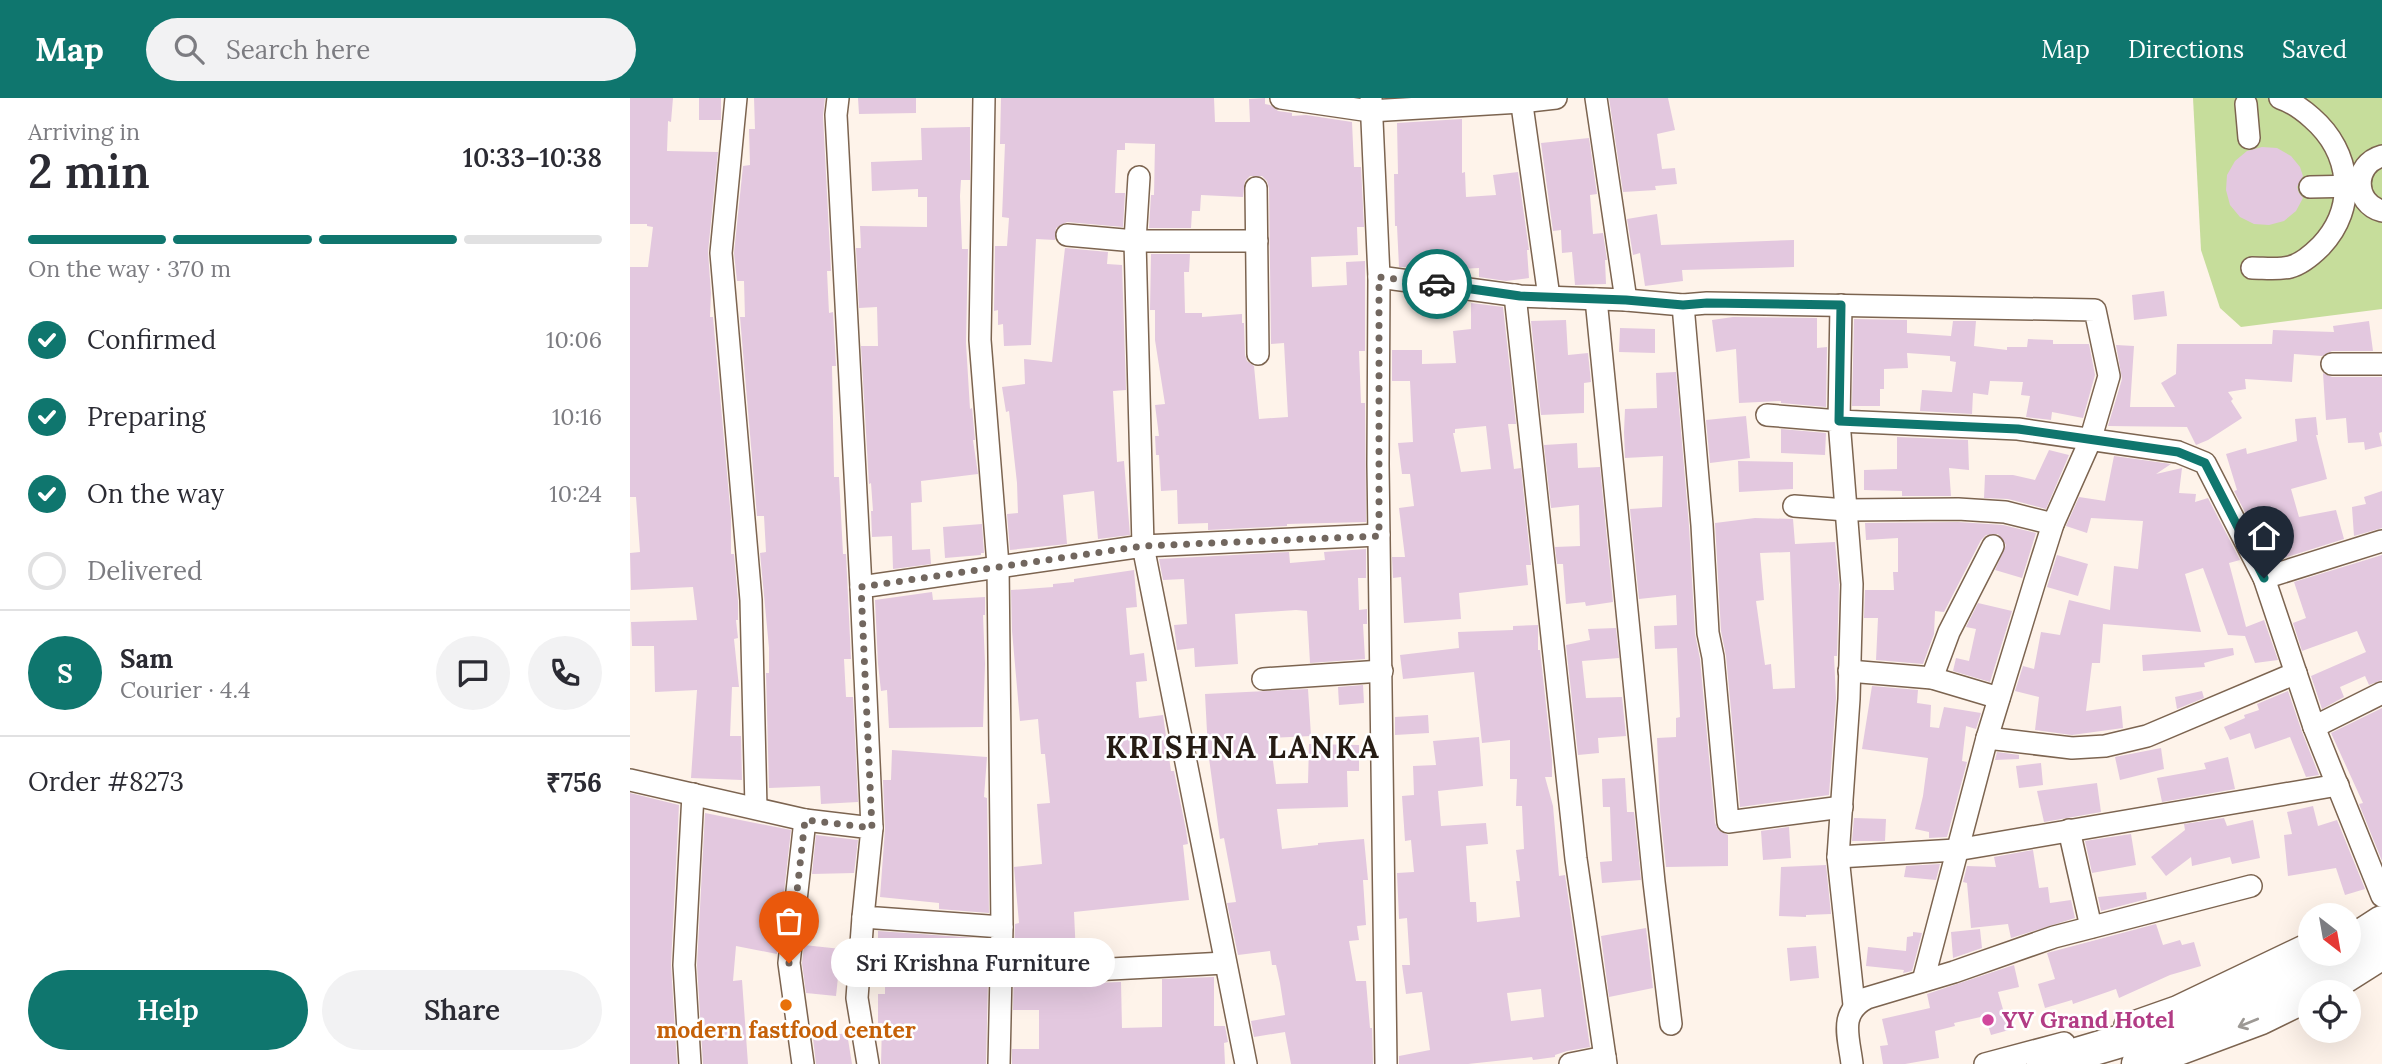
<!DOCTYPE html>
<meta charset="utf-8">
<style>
body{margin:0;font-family:Lora,serif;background:#f2f2f3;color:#2b2b33;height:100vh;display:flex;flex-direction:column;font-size:26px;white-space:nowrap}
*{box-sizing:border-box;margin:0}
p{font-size:23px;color:#7c7c81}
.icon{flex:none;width:38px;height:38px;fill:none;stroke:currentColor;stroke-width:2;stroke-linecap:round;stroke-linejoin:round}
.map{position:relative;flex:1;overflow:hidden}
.panel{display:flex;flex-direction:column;background:#fff;width:630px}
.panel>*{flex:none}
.needle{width:46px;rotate:149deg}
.buttons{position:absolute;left:1668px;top:805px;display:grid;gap:14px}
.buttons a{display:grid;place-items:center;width:63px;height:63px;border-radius:50%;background:#fff;box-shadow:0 7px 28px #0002;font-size:35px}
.pin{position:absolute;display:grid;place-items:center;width:60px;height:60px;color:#fff;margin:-72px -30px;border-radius:50% 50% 50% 0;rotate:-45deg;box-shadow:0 0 7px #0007}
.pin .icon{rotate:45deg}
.courier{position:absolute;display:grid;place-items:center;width:70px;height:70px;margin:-35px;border:5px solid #0f766e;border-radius:50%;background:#fff;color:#222;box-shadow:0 2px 9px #0007}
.bubble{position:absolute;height:49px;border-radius:24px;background:#fff;box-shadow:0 7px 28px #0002;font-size:23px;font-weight:600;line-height:49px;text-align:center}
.summary em{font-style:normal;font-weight:600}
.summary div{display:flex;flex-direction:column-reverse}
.summary{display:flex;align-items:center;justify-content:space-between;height:119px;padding:0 28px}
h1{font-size:46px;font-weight:600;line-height:52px}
.bar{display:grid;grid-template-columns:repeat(4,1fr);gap:10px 7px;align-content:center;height:84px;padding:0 28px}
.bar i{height:9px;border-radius:5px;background:#e1e1e2}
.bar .active{background:#0f766e}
.bar p{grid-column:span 4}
.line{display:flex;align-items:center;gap:18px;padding:0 28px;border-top:2px solid #e1e1e2}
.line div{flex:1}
.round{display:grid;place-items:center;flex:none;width:74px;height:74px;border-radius:37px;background:#f2f2f3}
ol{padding:0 28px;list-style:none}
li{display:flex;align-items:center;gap:21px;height:77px}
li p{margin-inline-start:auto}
li .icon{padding:7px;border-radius:50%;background:#0f766e;color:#fff;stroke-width:4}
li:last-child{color:#7c7c81}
li i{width:38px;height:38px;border:4px solid #e1e1e2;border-radius:50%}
.action{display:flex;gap:14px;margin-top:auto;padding:14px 28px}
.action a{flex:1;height:80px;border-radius:42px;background:#0f766e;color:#fff;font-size:28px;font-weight:600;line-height:80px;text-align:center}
.action a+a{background:#f2f2f3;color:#2b2b33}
header{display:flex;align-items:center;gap:42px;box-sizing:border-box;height:98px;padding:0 35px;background:#0f766e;color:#fff}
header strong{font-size:33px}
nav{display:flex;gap:38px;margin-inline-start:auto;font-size:24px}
.search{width:490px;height:63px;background:#f2f2f3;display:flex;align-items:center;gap:18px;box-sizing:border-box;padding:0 24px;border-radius:38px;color:#7c7c81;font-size:26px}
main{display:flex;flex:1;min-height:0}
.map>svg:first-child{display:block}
</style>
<header>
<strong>Map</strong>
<div class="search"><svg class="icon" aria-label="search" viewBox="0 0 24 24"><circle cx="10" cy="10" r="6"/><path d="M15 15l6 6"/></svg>Search here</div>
<nav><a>Map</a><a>Directions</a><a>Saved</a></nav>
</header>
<main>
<section class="panel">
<div class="summary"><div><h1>2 min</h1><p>Arriving in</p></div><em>10:33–10:38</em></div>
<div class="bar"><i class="active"></i><i class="active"></i><i class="active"></i><i></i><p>On the way · 370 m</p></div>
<ol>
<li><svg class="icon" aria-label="check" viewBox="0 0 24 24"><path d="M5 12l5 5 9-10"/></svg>Confirmed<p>10:06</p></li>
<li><svg class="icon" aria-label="check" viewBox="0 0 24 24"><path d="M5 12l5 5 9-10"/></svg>Preparing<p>10:16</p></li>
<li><svg class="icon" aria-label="check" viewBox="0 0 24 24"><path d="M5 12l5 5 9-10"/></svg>On the way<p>10:24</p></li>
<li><i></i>Delivered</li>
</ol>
<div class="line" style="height:126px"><b class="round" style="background:#0f766e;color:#fff">S</b><div><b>Sam</b><p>Courier · 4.4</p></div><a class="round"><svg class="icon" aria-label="chat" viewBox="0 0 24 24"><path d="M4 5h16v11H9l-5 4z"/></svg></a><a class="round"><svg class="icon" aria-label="phone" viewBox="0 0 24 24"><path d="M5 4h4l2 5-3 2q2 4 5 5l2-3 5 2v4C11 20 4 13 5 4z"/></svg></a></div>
<div class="line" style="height:91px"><div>Order #8273</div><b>₹756</b></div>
<div class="action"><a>Help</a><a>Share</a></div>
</section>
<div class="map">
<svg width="1752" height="966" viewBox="0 0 1752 966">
<rect width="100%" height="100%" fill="#fef3ea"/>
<path fill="#c6dd9b" d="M1563 0H1752V211L1611 229 1590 210 1571 152Z"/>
<g fill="#e3c8df" fill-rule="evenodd">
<path d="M0 0H43L41 24 38 23 37 53 88 54 78 154 81 195 80 219H83L101 420V456H104L108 503V522H106L108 540 104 541 109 589H102L100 638H111L112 682 61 680 67 592 25 594 24 548H2L1 524 67 522 63 489 1 492 0 455 10 454 6 399H0V169H18L23 129 17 128V126H0Z"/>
<rect x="69" y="0" width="22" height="22"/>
<path d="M124 0H195L193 18 201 173H197L199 215 203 214 206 268H202L204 379H209L213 456H216L221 561H214L216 599H223L228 704 191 706 190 688 139 690 136 575H139V550L130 455 136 454 134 418H127L110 219H115L114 183H107L104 155 113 68 120 67 119 31H125Z"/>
<path d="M228 0H286V15L229 16Z"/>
<path d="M371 0H584L585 24H620L619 1 635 0V6L640 7 648 13 662 15V18L676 17 722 24 724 69H731L734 129H727L728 157 681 159 682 189 717 187 716 164 735 163V253H729L731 305H735L736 424 657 426V428L578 432V425L548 426 547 392 531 393 529 357H526L525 338H529L525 307 535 306 525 242V212H520L521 156H560L559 174H554L555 215H572V219L612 216V225H614L615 257 617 263 624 268 629 321 658 319 654 245 641 246 639 90 637 83 632 78H620L615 83 613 99 571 97 570 113H562L561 130H519L521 97H524L525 46 495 45V52H487L485 95H495L493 129 437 124 426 130 425 142 406 141 401 247 374 248 373 226 368 227V212L364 213 365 148H377L379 120 372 119 375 46H370Z"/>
<path d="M979 0H1038L1045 32 1027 36 1032 71 1045 70 1047 86 1025 88 1026 92 993 94Z"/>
<path d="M832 21V75L835 74 836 99 866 97 863 77 888 74 899 152H897L899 180 876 183 849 179V170L810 172V169H769L767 128H765L764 76H768L767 25Z"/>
<path d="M340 29V82H331L330 98 332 151H338L336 245 340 311 342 310 345 342H343L348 376 291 383 292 404 281 405 282 452 300 451 301 466 263 471 262 438 242 439 241 413H243L241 385 239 386 231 248H248L247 209 229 210 226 150H231L230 128 297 129V99H288V91L242 93 241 64 292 62 291 30Z"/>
<path d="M959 40 967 96 960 97 963 136 973 135 977 162H975L976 186 945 187 942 154 932 155 931 132 923 133 911 45Z"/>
<path d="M1632 49 1647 50 1661 58 1670 69 1673 78 1667 89 1669 95 1673 100 1666 113 1654 123 1639 127 1624 126 1610 119 1600 107 1596 92 1597 77 1605 63 1617 53Z"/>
<path d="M1027 116 1031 147 1164 142V169L1052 172 1053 183 1015 188 1010 155 1003 157 997 121Z"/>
<path d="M435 150 478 154 477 166 492 167 496 292 483 293 487 364 494 363 500 437 468 441 464 393 433 397 437 446 380 452 377 416 388 415 387 385 379 313 376 314 372 289 395 286 394 261 422 264Z"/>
<path d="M1534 193 1537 218 1504 222 1502 197Z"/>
<path d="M841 205 873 209 886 326H878L884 371 891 370 901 467H896L898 487 829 495 831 521 774 525 771 479 763 480 762 459H775L769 410 784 408 780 376H772L768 345 783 344 780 283H762V252H792V266L826 265 823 233 841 231ZM856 328 861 371 831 374 823 335H825V331Z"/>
<path d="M1103 219 1187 220V250L1197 249 1196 309 1151 305V303L1109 305 1106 251 1086 254 1082 222Z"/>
<path d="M1224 221 1277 222V235L1321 238 1323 223H1346L1344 248 1377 252V249H1397L1398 241 1423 242V246H1459L1465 277 1453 320 1422 314 1421 322 1396 319 1400 298 1391 297 1393 284 1360 283 1358 297 1343 295 1342 316 1290 313 1292 292 1322 294 1326 264 1320 263V258L1277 255 1278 270 1254 271V291H1250V308H1222Z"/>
<path d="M936 222 938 257 958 255 961 284 954 285V315L911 317 901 223Z"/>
<path d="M1739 223 1743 253H1702L1692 258 1664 256 1662 284 1615 281 1616 291 1598 294 1603 301 1601 303 1612 320 1578 342 1566 347 1557 329 1478 328 1492 281 1486 247 1504 248 1500 309H1545L1531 285 1546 276 1547 246H1642L1643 232 1704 234 1703 228Z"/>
<path d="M990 230 1025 231V255L989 254Z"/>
<path d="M1046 274 1059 428 1065 536 1070 561 1085 725 1088 732 1098 737V768L1036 769 1030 713 1027 640 1046 639V620L1050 619 1047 550 1025 551 1024 528 1047 527 1046 497 1009 501 1000 411 1032 409 1033 358 995 360 994 334 995 311 1027 310 1026 275Z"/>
<path d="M1693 275 1702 279H1752V334L1749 335 1752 348 1735 352 1734 344 1718 345 1716 320 1696 322Z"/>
<path d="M1116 318 1120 360 1080 365 1076 322Z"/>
<path d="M1686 319 1688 337H1686L1697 381 1661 391 1669 419 1706 412 1714 441 1641 464 1604 393 1607 392 1596 356 1616 350 1617 356 1667 343 1665 321Z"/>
<path d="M1151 331 1196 335 1195 357 1151 355Z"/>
<path d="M1267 339 1338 342 1339 372 1319 370 1321 398H1272V393L1234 392V372L1267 371Z"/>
<path d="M947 345 948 370 970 369 983 504 956 508 955 504 936 506 933 466H927L925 449 950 448 949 407 921 410 914 347Z"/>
<path d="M1419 352 1439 357 1416 411 1378 401 1354 400 1355 377H1383L1405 382Z"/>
<path d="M1484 358 1541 366 1526 376 1552 370 1549 395 1566 396 1565 404 1578 400 1610 462 1599 465 1616 529 1634 522 1648 562 1625 565 1615 538 1598 537 1573 470 1555 476 1571 534 1473 526 1470 565H1462L1456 613 1491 608 1493 630 1442 637 1405 632 1409 599 1385 593 1393 568 1404 571 1411 534 1430 537 1439 502 1480 512 1484 468 1508 471 1513 423 1461 420 1457 435 1436 428 1449 399 1475 403Z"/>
<path d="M1108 363 1163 364V391L1109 394Z"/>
<path d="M1752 393V430L1724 438 1722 409 1736 406 1734 399Z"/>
<path d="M1125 420 1163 421 1165 446 1205 444 1209 486 1207 558H1204L1206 600 1199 697 1110 709 1096 558 1091 533 1085 425ZM1160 454 1165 590 1143 591 1141 566 1135 567 1126 503 1134 502 1130 455Z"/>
<path d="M1328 424 1373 427 1406 435 1392 480 1365 472 1376 447 1368 436 1356 437 1351 442 1314 514 1305 513 1304 536 1293 566 1246 562 1248 520H1234L1235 492H1264L1263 474H1268V440L1236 442 1235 425Z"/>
<path d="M352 426 354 455H351V457L315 460 313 429Z"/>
<path d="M736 451V480H728L729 512 737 511V526H733L735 561 680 565 677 513 666 512 605 516 608 566 565 569 564 550 547 552 544 527 557 526 554 481 533 482 529 461 659 454 660 465 695 462 694 454Z"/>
<path d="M1427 457 1458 466 1448 498 1417 489Z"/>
<path d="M1752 457V582L1739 587 1735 578 1710 589 1714 599 1692 611 1681 578 1736 554 1727 533 1672 553 1663 525 1676 520 1664 484Z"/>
<path d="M504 472 507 509 496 510 500 557 514 555 517 583 506 584 509 620 533 617 541 673H544L556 732 558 746 553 747 559 802 444 814 447 880 463 885 491 884 492 930 532 929V881L584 879V928H595L598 944 594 945 595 966H382V951H409V912H383L385 826 389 825 384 769 412 766 407 706 420 705 415 656H411L408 621 390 623 382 533 381 492 423 489V486L444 484V481Z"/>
<path d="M302 494 303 502 355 499V517H353L355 566 353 629 259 630 257 592 251 593 248 566 245 502Z"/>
<path d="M1348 505 1382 513 1360 584 1323 573 1326 560 1339 563 1346 531 1336 529Z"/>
<path d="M908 527V552H910L922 662V679H915L923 708 929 778 935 777 960 949 937 953 925 957V959L903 962 902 959 838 966H769V958L800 952 792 894 776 896 772 867H780L777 820 769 821 767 775 784 774 781 742 775 743 772 698 784 697 783 668 806 667 803 643 849 639 853 688 808 693 811 728 856 725 858 746 836 748 840 804H846L847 824 890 819 886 783H890L886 752 894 751 892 708H886L887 681H880V642L852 645 844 574 773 581 770 557 829 550 828 534 883 532V528ZM911 891 914 919 881 923 877 895Z"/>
<path d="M986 530 989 560 952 563 956 600 992 599 996 638 968 640 969 655 948 657 936 547 960 542 958 531Z"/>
<path d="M1603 550 1604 557 1574 565 1575 569 1513 573 1512 557Z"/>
<path d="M733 587 734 605 709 607 708 589Z"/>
<path d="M1242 588 1288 592 1287 605 1301 607 1300 629 1309 630 1314 609 1351 615 1346 631 1336 628 1332 663 1337 664 1317 739 1299 740V734L1285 731 1293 698 1298 660 1232 651Z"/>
<path d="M678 591 681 638 640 640 646 686 678 685 679 646 729 647V673H717L718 709 647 711 652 751 688 747V745L734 741 738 782H733L736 827 727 828 729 842 719 843 726 883H736L740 930H742L743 966H661L655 934 624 939 621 923 655 917 650 885 646 867H642L640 853 608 857 597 805 606 804 594 740 590 741 578 653 575 596Z"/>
<path d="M1572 593 1574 600 1547 611 1545 599Z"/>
<path d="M1658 593 1672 634 1689 677 1676 679 1660 639 1625 651 1620 635 1600 642 1594 629 1615 620 1614 617 1629 612 1627 606Z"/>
<path d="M1752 610V763L1729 706 1733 705 1701 635Z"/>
<path d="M798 617 799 635 765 637V619Z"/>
<path d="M1531 650 1534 671 1490 682 1485 659Z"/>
<path d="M262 652 357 659 354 699 357 700 359 815 309 811V805L250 799 255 731 253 682H261Z"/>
<path d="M1367 654 1389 657V661L1365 662Z"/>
<path d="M1598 659 1605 691 1532 704 1527 680 1576 671 1574 665Z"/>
<path d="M1411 665 1413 687 1389 690 1386 668Z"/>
<path d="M995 680 997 714H1004L1011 782 972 785 970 764 982 763 980 709H973L972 681Z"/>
<path d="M1467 685 1471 714 1414 724 1407 693Z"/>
<path d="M0 695 49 707 41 866 47 966H0Z"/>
<path d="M1683 708 1688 728 1707 722 1735 791 1715 797 1706 770 1658 778 1654 737 1662 736 1657 714Z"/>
<path d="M75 715 161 732 147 856 106 848 103 883 112 882 118 966H73L67 867Z"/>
<path d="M1224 720 1256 721 1255 743H1222Z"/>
<path d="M1594 720 1597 728 1623 722 1630 760 1602 766 1600 759 1562 768 1561 759 1536 778 1521 759 1555 732 1554 726Z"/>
<path d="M1159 729 1161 760 1133 762 1131 733Z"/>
<path d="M1501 736 1506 767 1462 775 1455 743Z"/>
<path d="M186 737 228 742 224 775 182 776Z"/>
<path d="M1403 752 1409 790 1418 789 1420 805 1441 802 1445 820 1381 840 1378 826 1341 830 1337 785 1333 784 1337 768 1366 769 1364 759Z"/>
<path d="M1310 766 1306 782 1274 779 1276 768Z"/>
<path d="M1196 767 1201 816 1176 817V819L1149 818 1151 769Z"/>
<path d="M1516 794 1517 801 1471 813 1468 799Z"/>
<path d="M1526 826 1533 847 1550 842 1552 847 1564 844 1571 868 1540 877 1489 900 1486 891 1443 906 1442 902 1415 910 1408 886 1425 881 1417 855Z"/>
<path d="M1016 830 1023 890 979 899 971 838Z"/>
<path d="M1350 831 1352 850 1323 860 1321 834Z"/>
<path d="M248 833 359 841 356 966H251L252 925H248V896H255V862H248Z"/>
<path d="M1283 834 1292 835 1282 873 1273 875 1274 872 1236 868 1238 849 1276 853 1277 839 1283 838Z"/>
<path d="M174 847 211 851 206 898 176 895 172 865Z"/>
<path d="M1186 848 1189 880 1160 883 1157 850Z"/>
<path d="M1384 867 1389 889 1368 894 1379 932 1361 937 1355 918 1324 925 1325 928 1305 933 1309 960 1275 966H1253L1250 948 1258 947 1252 921 1300 910 1297 896Z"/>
<path d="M217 935 222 966H186L183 940Z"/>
</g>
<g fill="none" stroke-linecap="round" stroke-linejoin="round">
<g stroke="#7c6450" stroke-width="24">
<g id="minor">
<path d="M106 0 91 155 121 502 126 710"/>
<path d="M208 0 206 17 231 489"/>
<path d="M354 0 350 242 368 467 372 829"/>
<path d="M651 0 740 13 891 4 926 0"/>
<path d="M741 0 749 179 748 366 756 966"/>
<path d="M891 0 919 199"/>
<path d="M966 0 996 202"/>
<path d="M1616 6 1619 40"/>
<path d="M1752 58C1723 66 1723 105 1752 113"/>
<path d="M509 79 505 143 513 448 749 437"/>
<path d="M1680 89 1729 88"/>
<path d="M626 90 628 256"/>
<path d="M437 137 505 143H627"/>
<path d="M1622 170C1634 170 1648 172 1660 169 1672 166 1682 157 1691 148 1728 109 1721 54 1682 20 1672 11 1662 4 1650 0"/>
<path d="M749 179 890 198 996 202 1053 207 1077 205 1465 212 1479 278 1460 343 1423 426 1405 483 1357 640 1293 883"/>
<path d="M885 197 946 761 976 966"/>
<path d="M966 201 1024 784 1041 926"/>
<path d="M1053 207 1072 427 1078 535 1083 559 1098 724 1212 709"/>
<path d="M1211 207 1209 323 1388 331 1548 354 1575 365 1634 480 1684 629 1752 798"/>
<path d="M1702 266H1752"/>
<path d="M1137 317 1209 323 1222 486 1219 601 1208 759 1224 907"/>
<path d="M1164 408 1216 412 1328 411 1375 414 1423 426"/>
<path d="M1634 480 1752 443"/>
<path d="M1219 573 1302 580 1369 600"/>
<path d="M1302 580 1319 534 1363 448"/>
<path d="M633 581 752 573"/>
<path d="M1684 629 1752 595"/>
<path d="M1357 640 1442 650 1475 648 1517 638 1666 575"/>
<path d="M0 682 175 722 242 730 233 819 372 829 369 966"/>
<path d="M242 730 231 489 513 448 616 966"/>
<path d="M1439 732 1461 829"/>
<path d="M1208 759 1326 752 1708 687"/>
<path d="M233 819 227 900 238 966"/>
<path d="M462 872 595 865"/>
<path d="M1495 927 1546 909 1680 845"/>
<path d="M60 966 54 867 63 696"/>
<path d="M173 966 159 865 175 722"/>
<path d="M940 966 975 959"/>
<path d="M1222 966C1219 939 1208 915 1237 900L1324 874 1424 839 1621 788"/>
<path d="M1355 966 1434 945"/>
</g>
</g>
<g stroke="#7c6450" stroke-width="35">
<g id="highway">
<path d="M1718 846 1752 824"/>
<path d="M1683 894 1711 881 1752 855"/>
<path d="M1413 966 1535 930 1598 905 1699 856"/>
<path d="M1508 966 1631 920 1680 896"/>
</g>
</g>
<use href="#minor" stroke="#fff" stroke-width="21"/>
<use href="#highway" stroke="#fff" stroke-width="32"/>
</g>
<defs><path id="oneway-shaft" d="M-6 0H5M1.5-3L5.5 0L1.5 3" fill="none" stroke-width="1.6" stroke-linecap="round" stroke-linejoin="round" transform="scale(1.75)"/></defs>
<use stroke="#9d9995" href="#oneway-shaft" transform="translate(1618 925) rotate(158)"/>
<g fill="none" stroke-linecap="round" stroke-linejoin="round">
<path stroke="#72675f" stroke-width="7" stroke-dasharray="0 12.6" d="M159 865 175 722 242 730 231 489 513 448 749 438V179L807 186"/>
<path stroke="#0f766e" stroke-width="9" d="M807 186 890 198 996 202 1053 207 1077 205 1211 207 1209 323 1388 331 1548 354 1575 365 1634 480"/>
</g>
<circle fill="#e8710a" stroke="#fff" stroke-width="2.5" cx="156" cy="907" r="7"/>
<circle fill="#d1479c" stroke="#fff" stroke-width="2.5" cx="1358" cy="922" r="7"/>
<g text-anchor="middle" stroke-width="5" stroke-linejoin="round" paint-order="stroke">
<g font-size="23" font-weight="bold" fill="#b23c85" stroke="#fff" text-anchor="start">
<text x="1372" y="930">YV Grand Hotel</text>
</g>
<g font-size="23" font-weight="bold" fill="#c56008" stroke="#fff">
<text x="156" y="940">modern fastfood center</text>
</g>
<g font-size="30" font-weight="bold" letter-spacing="2" fill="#261c14" stroke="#fff">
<text x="613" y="660">KRISHNA LANKA</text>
</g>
</g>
</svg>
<div class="buttons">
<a><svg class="needle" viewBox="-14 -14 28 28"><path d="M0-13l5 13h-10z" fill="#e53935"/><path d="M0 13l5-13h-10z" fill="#7c7c81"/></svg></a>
<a><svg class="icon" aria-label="locate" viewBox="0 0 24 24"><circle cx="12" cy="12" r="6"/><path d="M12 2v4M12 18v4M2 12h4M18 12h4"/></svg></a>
</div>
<div class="pin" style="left:159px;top:865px;background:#ea580c"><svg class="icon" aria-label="bag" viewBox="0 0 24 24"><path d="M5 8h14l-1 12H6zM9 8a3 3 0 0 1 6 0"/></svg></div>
<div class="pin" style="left:1634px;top:480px;background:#1f2937"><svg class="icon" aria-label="home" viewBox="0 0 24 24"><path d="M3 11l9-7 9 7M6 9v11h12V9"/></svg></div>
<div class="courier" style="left:807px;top:186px"><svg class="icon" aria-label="car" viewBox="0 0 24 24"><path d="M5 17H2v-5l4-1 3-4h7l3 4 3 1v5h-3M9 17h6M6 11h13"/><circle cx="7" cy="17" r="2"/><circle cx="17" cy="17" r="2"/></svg></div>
<div class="bubble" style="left:201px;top:840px;width:284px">Sri Krishna Furniture</div>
</div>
</main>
